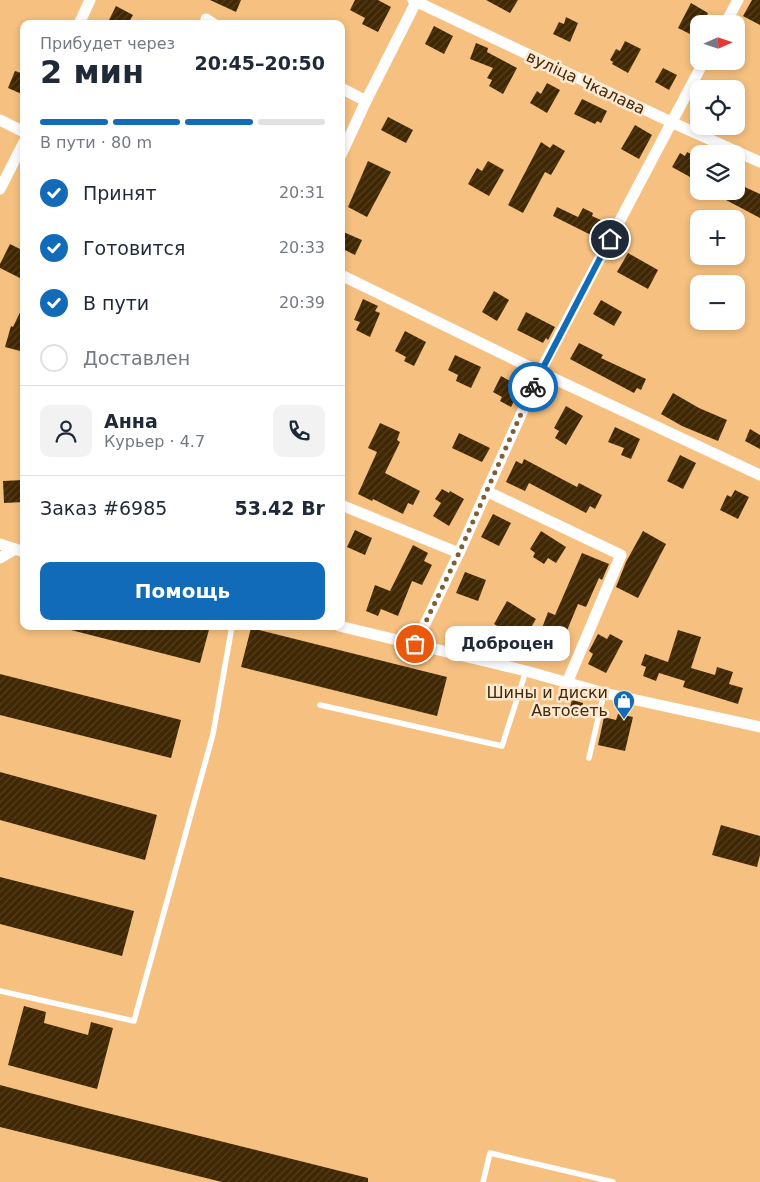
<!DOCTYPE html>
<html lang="ru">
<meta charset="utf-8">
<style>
body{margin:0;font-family:"DejaVu Sans",sans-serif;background:#f2f2f3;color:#1f2937;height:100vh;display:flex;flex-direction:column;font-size:19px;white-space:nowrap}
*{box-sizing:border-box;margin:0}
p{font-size:16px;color:#747a83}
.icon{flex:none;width:28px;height:28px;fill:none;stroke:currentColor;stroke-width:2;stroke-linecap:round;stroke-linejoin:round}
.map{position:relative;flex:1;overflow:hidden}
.sheet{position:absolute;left:20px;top:20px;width:325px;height:610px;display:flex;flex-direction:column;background:#fff;border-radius:10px;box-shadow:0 2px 8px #0003}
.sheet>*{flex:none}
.needle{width:32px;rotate:87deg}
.controls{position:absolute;left:690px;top:15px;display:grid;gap:10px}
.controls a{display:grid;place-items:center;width:55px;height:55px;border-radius:10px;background:#fff;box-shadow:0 2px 8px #0003;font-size:25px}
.pin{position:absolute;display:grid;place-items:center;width:42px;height:42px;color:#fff;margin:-21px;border:2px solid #fff;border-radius:50%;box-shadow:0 1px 5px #0007}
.courier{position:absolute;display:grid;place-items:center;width:50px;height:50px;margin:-25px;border:4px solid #126bb9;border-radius:50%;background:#fff;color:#222;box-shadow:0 1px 6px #0007}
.bubble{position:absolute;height:35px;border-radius:10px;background:#fff;box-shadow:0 2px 8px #0003;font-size:16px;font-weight:700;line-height:35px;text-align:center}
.head em{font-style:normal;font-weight:700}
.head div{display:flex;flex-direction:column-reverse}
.head{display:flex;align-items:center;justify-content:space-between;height:85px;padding:0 20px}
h1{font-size:32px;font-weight:700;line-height:38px}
.bar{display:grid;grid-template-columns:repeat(4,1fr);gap:8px 5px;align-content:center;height:60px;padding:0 20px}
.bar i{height:6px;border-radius:4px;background:#e0e1e3}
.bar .selected{background:#126bb9}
.bar p{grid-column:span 4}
.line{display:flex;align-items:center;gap:12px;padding:0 20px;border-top:1px solid #e0e1e3}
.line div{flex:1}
.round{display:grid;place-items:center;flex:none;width:52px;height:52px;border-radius:10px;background:#f2f2f3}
ol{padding:0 20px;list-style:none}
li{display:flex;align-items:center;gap:15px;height:55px}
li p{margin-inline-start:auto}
li .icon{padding:5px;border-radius:50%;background:#126bb9;color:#fff;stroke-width:4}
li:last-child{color:#747a83}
li i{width:28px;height:28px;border:2px solid #e0e1e3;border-radius:50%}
.cta{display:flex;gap:10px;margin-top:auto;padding:10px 20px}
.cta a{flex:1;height:58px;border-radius:10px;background:#126bb9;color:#fff;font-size:20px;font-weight:700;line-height:58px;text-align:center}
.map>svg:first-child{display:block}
</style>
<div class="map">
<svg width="760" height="1182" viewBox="0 0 760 1182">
<defs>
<pattern id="building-hatch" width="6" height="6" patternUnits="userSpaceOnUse" patternTransform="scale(1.25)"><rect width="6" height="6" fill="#412804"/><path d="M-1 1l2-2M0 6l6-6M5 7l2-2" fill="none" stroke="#553f1f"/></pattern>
</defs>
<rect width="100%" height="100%" fill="#f6c180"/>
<g fill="url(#building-hatch)">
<path d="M210 0H241L236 12Z"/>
<path d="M355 0H378L391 7 378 32 362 24 365 18 350 10Z"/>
<path d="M486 0H518L510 13Z"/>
<path d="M752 0H760V25L743 16Z"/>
<path d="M691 3 708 13 703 24H699V31L696 37 678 28Z"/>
<path d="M116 6 133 15 128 24H107Z"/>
<path d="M566 17 578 23 570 42 553 34 559 22 564 24Z"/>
<path d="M434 26 453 36 444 54 425 44Z"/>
<path d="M625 41 641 49 628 73 612 64 613 62 610 60 616 49 620 51Z"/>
<path d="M476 43 488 48 487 52 517 68 503 94 489 86 492 80 487 78 493 68 470 59Z"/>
<path d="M663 68 677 75 669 90 655 82Z"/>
<path d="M15 71 24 74V95L8 88Z"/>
<path d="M547 83 560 90 547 113 530 103 537 91 541 94Z"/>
<path d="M582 99 607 111 601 123 597 121 595 124 574 114Z"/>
<path d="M388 117 413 130 406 143 381 130Z"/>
<path d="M635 125 652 135 639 159 621 149Z"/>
<path d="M541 142 550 148 553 144 565 151 551 175 545 172 523 213 508 205Z"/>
<path d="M687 152 699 158V162L690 177 672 167 680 153 685 156Z"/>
<path d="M368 161 391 172 367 217 348 207Z"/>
<path d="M488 161 504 170 489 196 468 184 477 168 482 171Z"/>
<path d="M736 183 760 194V218L709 191H736Z"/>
<path d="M557 207 578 217 583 208 593 213 592 216 605 222 597 238 553 216Z"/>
<path d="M341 231 362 240 355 255 341 248Z"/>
<path d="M10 244 24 251V280L0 268V264Z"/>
<path d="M628 253 658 270 648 289 617 272Z"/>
<path d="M494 291 509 300 497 321 482 312Z"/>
<path d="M363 299 378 306 375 311 380 313 370 337 356 330 360 322 354 320Z"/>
<path d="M601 300 622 312 614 326 593 314Z"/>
<path d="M24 304V352L5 347 11 326 13 327Z"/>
<path d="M526 312 555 327 548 340 546 338 543 343 517 330Z"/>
<path d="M405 331 426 342 414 366 404 361 406 357 395 351Z"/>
<path d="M579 343 603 355 601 358 646 379 641 390 637 388 634 393 570 359Z"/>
<path d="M455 355 481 367 471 388 456 381 458 375 448 370Z"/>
<path d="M501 376 521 387 511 407 500 401 502 397 493 392Z"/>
<path d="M673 393 699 408 727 420 718 441 682 426 661 414Z"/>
<path d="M566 406 583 416 566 445 555 438 559 431 554 428Z"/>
<path d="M380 423 400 432 397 440 400 442 385 473 420 491 413 505 408 503 403 514 373 499 372 501 358 494 377 452 368 448Z"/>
<path d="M615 427 640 439 631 459 621 455 624 448 608 442Z"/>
<path d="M750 429 760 435V449L745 441Z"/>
<path d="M459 433 490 448 482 462 452 448Z"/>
<path d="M680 455 696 463 683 489 667 481Z"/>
<path d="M524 459 577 487 579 483 602 495 595 509 590 506 586 513 529 483 525 491 506 482 516 461 522 464Z"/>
<path d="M24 480V502L4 503 3 481Z"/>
<path d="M442 489 449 493 450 491 464 499 449 526 433 516 441 503 435 499Z"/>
<path d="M735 490 749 497 738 519 720 510 727 495 731 497Z"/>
<path d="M493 514 511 523 499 546 481 537Z"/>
<path d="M355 530 372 538 365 555 347 547Z"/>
<path d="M541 531 566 547 556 563 548 558 544 564 533 557 535 553 530 549Z"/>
<path d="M643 531 666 544 638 598 616 587 626 562Z"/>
<path d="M413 545 428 553 424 561 432 565 422 585 412 581 398 616 381 609 378 616 366 611 375 585 390 591Z"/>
<path d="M582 553 609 564 602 580 599 578 586 607 578 604 563 640 541 631 548 612 555 615Z"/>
<path d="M465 572 486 580 478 601 456 593Z"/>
<path d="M507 601 536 619 527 634 522 631 518 638 494 624Z"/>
<path d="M71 626H210L200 663 71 630Z"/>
<path d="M251 628 447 677 437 716 241 667Z"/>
<path d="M678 630 701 637 691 668 715 675 717 667 733 672 729 684 743 688 738 704 683 687 685 681 659 673 656 681 643 676 646 667 641 665 645 654 668 662Z"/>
<path d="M598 634 607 639 610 634 623 641 606 673 588 664 593 654 589 651Z"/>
<path d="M0 674 181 720 171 758 0 715Z"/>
<path d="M572 700 583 703 580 717 568 714Z"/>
<path d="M618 714 633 717 625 751 598 745 604 717 616 720Z"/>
<path d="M0 772 157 815 145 860 0 820Z"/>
<path d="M721 825 760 836V855L757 867 712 855Z"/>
<path d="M0 877 134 911 122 956 0 924Z"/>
<path d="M24 1006 46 1012 44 1023 88 1035 91 1022 113 1028 97 1089 8 1065Z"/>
<path d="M0 1085 87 1108 368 1178V1182H222L0 1127Z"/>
</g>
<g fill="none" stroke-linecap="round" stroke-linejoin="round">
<g stroke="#fff" stroke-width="5.5">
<path d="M320 705 502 746 526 671"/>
<path d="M589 758 604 693"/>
<path d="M0 991 134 1021 213 734 232 626"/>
<path d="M483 1182 490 1153 613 1182"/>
</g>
<g stroke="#fff" stroke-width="11">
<path d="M413 0 671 122 760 162"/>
<path d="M206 19 214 24"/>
<path d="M79 24 90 0"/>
<path d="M725 24 738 0"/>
<path d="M341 88 366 101"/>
<path d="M0 120 24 132"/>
<path d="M341 155 366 101 417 0"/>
<path d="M0 189 24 142"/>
<path d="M341 275 540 372 760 475"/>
<path d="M486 491 621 555 567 683"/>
<path d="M341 505 459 553"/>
<path d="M0 544 24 552"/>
<path d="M0 558 15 549"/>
<path d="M339 626 526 671 604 693 760 727"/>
<path d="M415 645 459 553 540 372 704 61"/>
</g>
</g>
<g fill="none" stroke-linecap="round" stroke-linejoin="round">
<path stroke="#7e5f37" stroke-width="5" stroke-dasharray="0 9" d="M415 644 459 553 533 387"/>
<path stroke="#126bb9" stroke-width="6" d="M533 387 610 239"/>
</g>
<defs>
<g id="shop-pin" transform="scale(1.125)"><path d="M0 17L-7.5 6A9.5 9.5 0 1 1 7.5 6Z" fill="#126bb9" stroke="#fee8cf"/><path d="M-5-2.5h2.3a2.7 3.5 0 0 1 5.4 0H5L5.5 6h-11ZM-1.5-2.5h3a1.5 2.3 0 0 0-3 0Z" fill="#fff"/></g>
</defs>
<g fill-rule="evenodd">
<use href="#shop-pin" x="624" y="701"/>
</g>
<g text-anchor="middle" stroke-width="5" stroke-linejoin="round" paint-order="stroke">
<g font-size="16" fill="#3e2a0f" stroke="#fee8cf">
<text transform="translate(586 82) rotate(25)" y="6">вуліца Чкалава</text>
</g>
<g font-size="16" fill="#3e2a0f" stroke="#fee8cf" text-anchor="end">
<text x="608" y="698">Шины и диски<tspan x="608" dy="18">Автосеть</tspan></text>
</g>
</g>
</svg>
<div class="controls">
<a><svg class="needle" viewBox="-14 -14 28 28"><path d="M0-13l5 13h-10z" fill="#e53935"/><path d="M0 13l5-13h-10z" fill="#747a83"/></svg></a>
<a><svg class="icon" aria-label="locate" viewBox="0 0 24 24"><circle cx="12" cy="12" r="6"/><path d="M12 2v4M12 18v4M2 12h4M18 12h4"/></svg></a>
<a><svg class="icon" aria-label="layers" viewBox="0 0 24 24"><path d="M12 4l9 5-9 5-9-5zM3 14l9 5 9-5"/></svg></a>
<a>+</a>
<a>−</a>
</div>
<div class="pin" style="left:415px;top:644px;background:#ea580c"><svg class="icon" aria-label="bag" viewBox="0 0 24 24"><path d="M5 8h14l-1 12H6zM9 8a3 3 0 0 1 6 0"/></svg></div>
<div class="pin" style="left:610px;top:239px;background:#1f2937"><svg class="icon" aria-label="home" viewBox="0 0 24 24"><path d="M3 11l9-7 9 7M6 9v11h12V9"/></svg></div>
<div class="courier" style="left:533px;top:387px"><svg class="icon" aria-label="bike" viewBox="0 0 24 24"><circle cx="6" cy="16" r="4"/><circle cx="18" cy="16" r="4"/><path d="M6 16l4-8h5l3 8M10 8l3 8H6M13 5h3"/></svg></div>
<div class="bubble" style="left:445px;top:626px;width:125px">Доброцен</div>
<section class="sheet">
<div class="head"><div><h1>2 мин</h1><p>Прибудет через</p></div><em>20:45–20:50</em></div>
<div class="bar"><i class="selected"></i><i class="selected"></i><i class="selected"></i><i></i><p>В пути · 80 m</p></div>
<ol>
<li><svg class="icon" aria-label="check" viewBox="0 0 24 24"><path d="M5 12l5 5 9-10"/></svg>Принят<p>20:31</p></li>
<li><svg class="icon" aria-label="check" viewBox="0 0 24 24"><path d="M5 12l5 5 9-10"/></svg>Готовится<p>20:33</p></li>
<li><svg class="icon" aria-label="check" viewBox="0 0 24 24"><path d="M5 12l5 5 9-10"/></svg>В пути<p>20:39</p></li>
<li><i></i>Доставлен</li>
</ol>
<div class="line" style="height:90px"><a class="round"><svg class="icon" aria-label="person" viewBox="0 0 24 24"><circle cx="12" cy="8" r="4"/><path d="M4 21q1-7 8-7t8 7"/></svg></a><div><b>Анна</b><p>Курьер · 4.7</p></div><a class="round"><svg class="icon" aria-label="phone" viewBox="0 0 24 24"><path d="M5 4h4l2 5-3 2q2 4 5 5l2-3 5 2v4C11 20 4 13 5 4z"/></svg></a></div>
<div class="line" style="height:65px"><div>Заказ #6985</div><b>53.42 Br</b></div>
<div class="cta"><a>Помощь</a></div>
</section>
</div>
